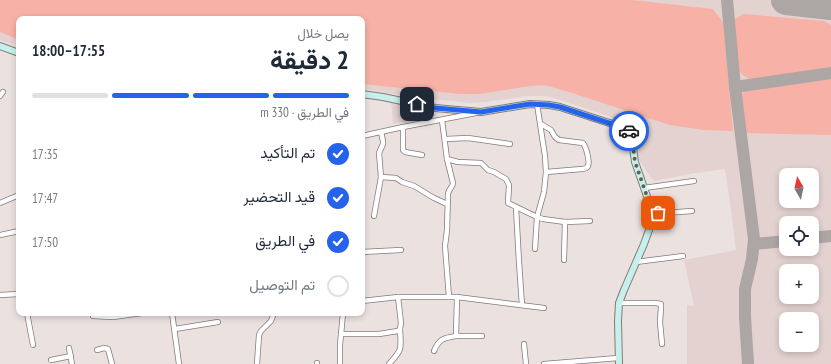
<!DOCTYPE html>
<html lang="ar">
<meta charset="utf-8">
<style>
body{margin:0;font-family:"PT Sans Narrow",Vazirmatn,sans-serif;background:#f2f2f3;color:#1f2937;direction:rtl;height:100vh;display:flex;flex-direction:column;font-size:15px;white-space:nowrap}
*{box-sizing:border-box;margin:0}
p{font-size:13px;color:#747a83}
.icon{flex:none;width:22px;height:22px;fill:none;stroke:currentColor;stroke-width:2;stroke-linecap:round;stroke-linejoin:round}
.map{position:relative;flex:1;overflow:hidden;direction:ltr}
.sheet{position:absolute;left:16px;top:16px;width:349px;height:300px;display:flex;flex-direction:column;background:#fff;border-radius:8px;box-shadow:0 2px 6px #0003;direction:rtl}
.sheet>*{flex:none}
.needle{width:26px;rotate:351deg}
.buttons{position:absolute;left:779px;top:168px;display:grid;gap:8px}
.buttons a{display:grid;place-items:center;width:40px;height:40px;border-radius:8px;background:#fff;box-shadow:0 2px 6px #0003;font-size:20px}
.pin{position:absolute;display:grid;place-items:center;width:34px;height:34px;color:#fff;margin:-17px;border-radius:8px;box-shadow:0 2px 6px #0006}
.courier{position:absolute;display:grid;place-items:center;width:40px;height:40px;margin:-20px;border:3px solid #2563eb;border-radius:50%;background:#fff;color:#222;box-shadow:0 1px 5px #0007}
.summary em{font-style:normal;font-weight:700}
.summary div{display:flex;flex-direction:column-reverse}
.summary{display:flex;align-items:center;justify-content:space-between;height:68px;padding:0 16px}
h1{font-size:26px;font-weight:700;line-height:30px}
.bar{display:grid;grid-template-columns:repeat(4,1fr);gap:6px 4px;align-content:center;height:48px;padding:0 16px}
.bar i{height:5px;border-radius:3px;background:#e0e1e3}
.bar .selected{background:#2563eb}
.bar p{grid-column:span 4}
ol{padding:0 16px;list-style:none}
li{display:flex;align-items:center;gap:12px;height:44px}
li p{margin-inline-start:auto}
li .icon{padding:4px;border-radius:50%;background:#2563eb;color:#fff;stroke-width:4}
li:last-child{color:#747a83}
li i{width:22px;height:22px;border:2px solid #e0e1e3;border-radius:50%}
.map>svg:first-child{display:block}
</style>
<div class="map">
<svg width="831" height="364" viewBox="0 0 831 364">
<rect width="100%" height="100%" fill="#ebe2e0"/>
<g fill="#e3d2cf" fill-rule="evenodd">
<path d="M0 0H831V364H687V305L694 306 684 260 736 250 730 203 725 169 689 174 654 181 649 175 638 158 635 125 551 97 541 96H527L486 102 470 103 422 98 362 89V19H19V47L0 40ZM786 175H812V201H786ZM786 223H812V249H786ZM786 271H812V297H786ZM786 319H812V345H786Z"/>
<path d="M391 100 419 108 420 119 393 124Z"/>
</g>
<g fill="#f8b1a6">
<path d="M0 0H632L713 9 723 22 733 131 704 130 670 125 569 92 545 85 530 86 479 94H460L362 84V19H19V40L0 32Z"/>
<path d="M743 14 824 21 831 25V67L752 80C745 77 740 74 737 67L732 25 735 19Z"/>
<path d="M831 75V135L745 133 740 100 741 95 747 88Z"/>
</g>
<g fill="none" stroke-linecap="round" stroke-linejoin="round">
<g stroke="#aca6a4" stroke-width="12">
<path d="M727 0 735 87 754 239 752 259 745 289V317L748 364"/>
<path d="M814 3 820 0"/>
<path d="M735 87 831 73"/>
<path d="M812 238 831 236"/>
<path d="M754 244 786 241"/>
</g>
<path stroke="#aca6a4" stroke-width="30" d="M786 0 831 5"/>
<g stroke="#827a79" stroke-width="6">
<g id="minor">
<path d="M0 96 3 92"/>
<path d="M422 105 424 123"/>
<path d="M442 120 447 159 453 183C453 187 449 188 448 194L447 230 445 246 449 297"/>
<path d="M541 124 551 130 555 137 559 140 583 143C586 147 590 161 588 166 587 168 585 169 582 169L546 172"/>
<path d="M403 127V150L405 152 422 155"/>
<path d="M362 136 403 127 476 113"/>
<path d="M445 139 468 138 510 144"/>
<path d="M447 159 458 162 481 163 488 170 494 172 506 179 509 185 508 203 537 217 543 219 565 222 590 221"/>
<path d="M381 177 396 178 402 182 414 186 434 198 447 204"/>
<path d="M644 188 694 181"/>
<path d="M0 203 19 195"/>
<path d="M516 208 519 262 522 305"/>
<path d="M651 214 692 211"/>
<path d="M374 216 381 177 379 153 383 144V141L381 132"/>
<path d="M0 235 19 231"/>
<path d="M535 249 537 217 544 192 546 172 545 156 537 104"/>
<path d="M362 252 401 250"/>
<path d="M564 260 565 222"/>
<path d="M636 262 683 256"/>
<path d="M0 295 19 294"/>
<path d="M457 297 456 336H482"/>
<path d="M362 301 398 297H457L544 308"/>
<path d="M619 303H655L661 304V307L660 322 662 344"/>
<path d="M27 313 33 345"/>
<path d="M172 313 179 364"/>
<path d="M93 316 113 317 142 313"/>
<path d="M175 329 218 322"/>
<path d="M341 334H379L398 331 400 329 401 323 398 297"/>
<path d="M524 344 526 364"/>
<path d="M69 348 72 364"/>
<path d="M97 350 104 348 108 349 112 364"/>
<path d="M434 351C439 339 443 338 456 336"/>
<path d="M51 360 71 356"/>
<path d="M317 363V364"/>
<path d="M257 364 259 335 261 331 271 321 274 313"/>
<path d="M340 364V345L343 313"/>
<path d="M389 364C403 349 401 349 400 329"/>
<path d="M544 364 618 358"/>
</g>
</g>
<g stroke="#827a79" stroke-width="8">
<g id="secondary">
<path d="M0 46 19 53"/>
<path d="M362 94 383 97 435 108 481 112 530 104 549 105 560 107 625 128 628 130 631 133 635 162 649 202 651 218 649 230 644 244 624 290 619 303 618 321 619 364"/>
</g>
</g>
<use href="#minor" stroke="#fff" stroke-width="4.5"/>
<use href="#secondary" stroke="#c7f0eb" stroke-width="6"/>
</g>
<g fill="none" stroke-linecap="round" stroke-linejoin="round">
<path stroke="#635e5d" stroke-width="4" stroke-dasharray="0 7.2" d="M629 131 632 136 635 162 649 202 651 214 658 213"/>
<path stroke="#2563eb" stroke-width="5" d="M417 104 435 108 481 112 530 104 549 105 560 107 624 128 629 131"/>
</g>
</svg>
<div class="buttons">
<a><svg class="needle" viewBox="-14 -14 28 28"><path d="M0-13l5 13h-10z" fill="#e53935"/><path d="M0 13l5-13h-10z" fill="#747a83"/></svg></a>
<a><svg class="icon" aria-label="locate" viewBox="0 0 24 24"><circle cx="12" cy="12" r="6"/><path d="M12 2v4M12 18v4M2 12h4M18 12h4"/></svg></a>
<a>+</a>
<a>−</a>
</div>
<div class="pin" style="left:658px;top:213px;background:#ea580c"><svg class="icon" aria-label="bag" viewBox="0 0 24 24"><path d="M5 8h14l-1 12H6zM9 8a3 3 0 0 1 6 0"/></svg></div>
<div class="pin" style="left:417px;top:104px;background:#1f2937"><svg class="icon" aria-label="home" viewBox="0 0 24 24"><path d="M3 11l9-7 9 7M6 9v11h12V9"/></svg></div>
<div class="courier" style="left:629px;top:131px"><svg class="icon" aria-label="car" viewBox="0 0 24 24"><path d="M5 17H2v-5l4-1 3-4h7l3 4 3 1v5h-3M9 17h6M6 11h13"/><circle cx="7" cy="17" r="2"/><circle cx="17" cy="17" r="2"/></svg></div>
<section class="sheet">
<div class="summary"><div><h1>2 دقيقة</h1><p>يصل خلال</p></div><em>17:55–18:00</em></div>
<div class="bar"><i class="selected"></i><i class="selected"></i><i class="selected"></i><i></i><p>في الطريق · 330 m</p></div>
<ol>
<li><svg class="icon" aria-label="check" viewBox="0 0 24 24"><path d="M5 12l5 5 9-10"/></svg>تم التأكيد<p>17:35</p></li>
<li><svg class="icon" aria-label="check" viewBox="0 0 24 24"><path d="M5 12l5 5 9-10"/></svg>قيد التحضير<p>17:47</p></li>
<li><svg class="icon" aria-label="check" viewBox="0 0 24 24"><path d="M5 12l5 5 9-10"/></svg>في الطريق<p>17:50</p></li>
<li><i></i>تم التوصيل</li>
</ol>
</section>
</div>
